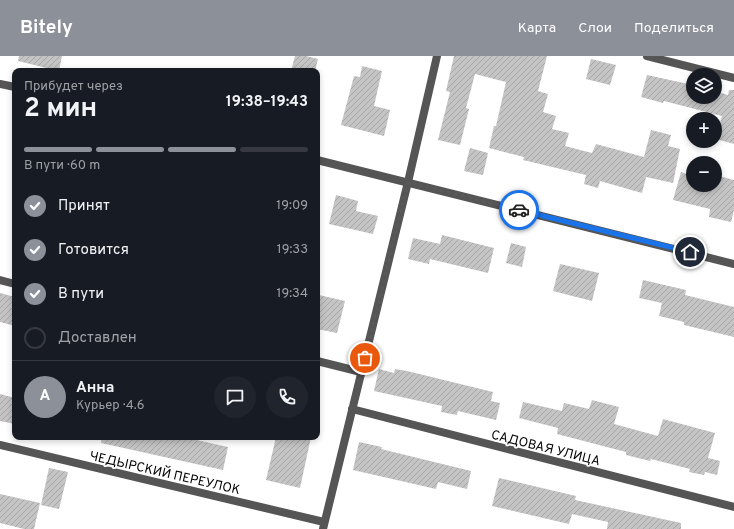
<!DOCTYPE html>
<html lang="ru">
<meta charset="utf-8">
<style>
body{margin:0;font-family:Overpass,sans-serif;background:#20242c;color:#f1f3f6;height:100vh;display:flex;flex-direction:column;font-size:15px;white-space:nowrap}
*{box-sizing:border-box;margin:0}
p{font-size:13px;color:#9ea1a6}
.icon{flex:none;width:22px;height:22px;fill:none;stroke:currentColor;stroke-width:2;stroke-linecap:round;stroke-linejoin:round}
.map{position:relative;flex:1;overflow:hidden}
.side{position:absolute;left:12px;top:12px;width:308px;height:372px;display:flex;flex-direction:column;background:#171b24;border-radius:8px;box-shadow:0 2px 6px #0003}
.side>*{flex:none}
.fabs{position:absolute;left:686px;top:12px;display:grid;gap:8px}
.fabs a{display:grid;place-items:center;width:36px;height:36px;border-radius:50%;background:#171b24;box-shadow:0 2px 6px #0003;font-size:20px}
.pin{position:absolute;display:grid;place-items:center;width:34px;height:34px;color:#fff;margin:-17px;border:2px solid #fff;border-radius:50%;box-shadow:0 1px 4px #0007}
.courier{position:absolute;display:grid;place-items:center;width:40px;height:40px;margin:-20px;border:3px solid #1a73e8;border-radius:50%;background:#fff;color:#222;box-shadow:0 1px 5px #0007}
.head em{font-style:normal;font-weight:700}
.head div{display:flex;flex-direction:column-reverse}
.head{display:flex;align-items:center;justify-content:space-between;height:68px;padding:0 12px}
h1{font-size:26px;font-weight:700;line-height:30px}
.bar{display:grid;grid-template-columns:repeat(4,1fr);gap:6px 4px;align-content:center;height:48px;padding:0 12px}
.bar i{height:5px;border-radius:3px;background:#363941}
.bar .active{background:#8c9099}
.bar p{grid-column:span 4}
.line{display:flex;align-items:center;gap:10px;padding:0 12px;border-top:1px solid #363941}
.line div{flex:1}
.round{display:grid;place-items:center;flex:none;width:42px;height:42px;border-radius:21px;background:#20242c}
ol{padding:0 12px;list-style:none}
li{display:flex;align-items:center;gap:12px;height:44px}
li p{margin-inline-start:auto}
li .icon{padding:4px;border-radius:50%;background:#8c9099;color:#fff;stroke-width:4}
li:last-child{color:#9ea1a6}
li i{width:22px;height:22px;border:2px solid #363941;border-radius:50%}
header{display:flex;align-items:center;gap:24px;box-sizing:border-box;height:56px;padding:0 20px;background:#8c9099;color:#fff}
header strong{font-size:19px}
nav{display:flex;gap:22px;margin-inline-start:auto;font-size:14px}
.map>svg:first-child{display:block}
</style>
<header>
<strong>Bitely</strong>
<nav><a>Карта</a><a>Слои</a><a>Поделиться</a></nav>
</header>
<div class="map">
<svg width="734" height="473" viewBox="0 0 734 473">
<defs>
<pattern id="building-hatch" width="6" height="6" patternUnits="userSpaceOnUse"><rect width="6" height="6" fill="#c4c4c4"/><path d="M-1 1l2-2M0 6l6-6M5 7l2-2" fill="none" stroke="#a7a7a7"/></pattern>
</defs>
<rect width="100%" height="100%" fill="#fff"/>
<g fill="url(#building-hatch)">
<path d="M19 0H62L59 15 18 5Z"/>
<path d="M295 0H306L318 3 315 15H291Z"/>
<path d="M454 0H547L538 35 548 38 543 56 556 60 552 73 569 77 565 90 592 97 596 88 644 101 651 74 671 79 668 90 680 93 673 127 646 121 642 137 600 125 598 132 584 128 586 119 523 104 524 101 489 92 494 70H496L506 26 475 18 466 52 469 53 460 89 438 84 450 36 446 35Z"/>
<path d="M591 3 616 9 610 29 586 23Z"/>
<path d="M362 10 382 15 374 50 390 54 384 80 341 69 354 20 360 21Z"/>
<path d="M647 19 693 29V41H715V35L728 39 729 34H734V88L716 83 722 60 664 45 663 47 641 41Z"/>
<path d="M470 92 488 97 483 119 464 115Z"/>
<path d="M681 116 693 120V129H715V126H718L719 120 734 124V154L731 166 709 161 710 153 673 144Z"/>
<path d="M336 139 358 145 356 155 378 160 373 178 329 168Z"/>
<path d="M442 179 494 192 488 217 430 203 429 208 408 203 413 182 440 188Z"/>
<path d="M511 187 526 191 522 211 506 207Z"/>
<path d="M560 208 599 217 592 245 553 235Z"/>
<path d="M643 224 686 234 685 239 734 251V281L684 269V266L659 260 662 247 639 242Z"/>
<path d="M0 237 15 241V270L0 266Z"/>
<path d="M319 239 345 245 337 277 317 273V248Z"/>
<path d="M379 313 394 317 395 313 407 315 493 336 491 345 500 347 496 364 458 355 457 359 441 356 442 350 374 335Z"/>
<path d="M0 338 15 342V368L0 365Z"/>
<path d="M592 344 619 351 614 368 658 380 663 363 715 377 708 402 720 405 717 419 705 416 704 419 689 416 690 413 651 403 650 405 626 399V396L557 378 558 372 519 362 523 346 562 355 564 347 589 353Z"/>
<path d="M102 381H183L228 391 223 414 101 387Z"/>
<path d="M276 381H311L300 432 266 424Z"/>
<path d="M359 386 382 391 381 393 471 415 467 433 438 426 436 433 353 414Z"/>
<path d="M49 412 68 416 59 453 41 449Z"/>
<path d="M499 422 576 440 575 444 681 467V473H607L608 466 572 458 569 468 492 450Z"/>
<path d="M0 438 40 447 34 473H24L0 467Z"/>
</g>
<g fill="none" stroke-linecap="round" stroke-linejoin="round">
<g stroke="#555" stroke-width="8">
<path d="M647 0 734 22"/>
<path d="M0 28 15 31"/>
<path d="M317 104 734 208"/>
<path d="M0 224 15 228"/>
<path d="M317 305 361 316"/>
<path d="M352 353 734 451"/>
<path d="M0 389 324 466"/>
<path d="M323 473 408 126 437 0"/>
</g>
</g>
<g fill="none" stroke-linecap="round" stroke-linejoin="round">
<path stroke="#595959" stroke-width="4" stroke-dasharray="0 7.2" d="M365 302 408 126 519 154"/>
<path stroke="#1a73e8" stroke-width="5" d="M519 154 690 196"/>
</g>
<g text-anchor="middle" stroke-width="3.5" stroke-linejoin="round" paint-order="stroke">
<g font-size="13" fill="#000" stroke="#fff">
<text transform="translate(546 391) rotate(14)" y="5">САДОВАЯ УЛИЦА</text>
<text transform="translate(165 416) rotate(13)" y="5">ЧЕДЫРСКИЙ ПЕРЕУЛОК</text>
</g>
</g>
</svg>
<div class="fabs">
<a><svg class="icon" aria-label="layers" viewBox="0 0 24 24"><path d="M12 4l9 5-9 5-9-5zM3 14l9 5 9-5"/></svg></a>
<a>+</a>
<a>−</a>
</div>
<div class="pin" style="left:365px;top:302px;background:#ea580c"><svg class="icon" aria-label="bag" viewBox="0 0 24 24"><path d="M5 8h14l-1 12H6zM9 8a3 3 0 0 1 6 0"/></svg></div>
<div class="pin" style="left:690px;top:196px;background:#1f2937"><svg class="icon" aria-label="home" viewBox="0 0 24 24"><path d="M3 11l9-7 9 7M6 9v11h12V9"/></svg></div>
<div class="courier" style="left:519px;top:154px"><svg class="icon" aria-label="car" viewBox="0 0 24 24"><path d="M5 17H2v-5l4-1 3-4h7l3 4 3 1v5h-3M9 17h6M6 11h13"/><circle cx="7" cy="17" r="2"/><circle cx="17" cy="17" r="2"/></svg></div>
<section class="side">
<div class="head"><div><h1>2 мин</h1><p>Прибудет через</p></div><em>19:38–19:43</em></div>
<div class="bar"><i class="active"></i><i class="active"></i><i class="active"></i><i></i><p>В пути · 60 m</p></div>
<ol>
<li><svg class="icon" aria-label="check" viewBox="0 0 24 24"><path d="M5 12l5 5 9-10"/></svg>Принят<p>19:09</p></li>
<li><svg class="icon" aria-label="check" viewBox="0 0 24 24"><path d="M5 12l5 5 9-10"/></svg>Готовится<p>19:33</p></li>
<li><svg class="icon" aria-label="check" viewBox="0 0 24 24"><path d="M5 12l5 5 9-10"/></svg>В пути<p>19:34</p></li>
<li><i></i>Доставлен</li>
</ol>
<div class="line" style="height:72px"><b class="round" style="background:#8c9099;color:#fff">А</b><div><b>Анна</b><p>Курьер · 4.6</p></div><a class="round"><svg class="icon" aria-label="chat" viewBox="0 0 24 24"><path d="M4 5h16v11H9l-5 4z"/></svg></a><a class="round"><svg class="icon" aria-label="phone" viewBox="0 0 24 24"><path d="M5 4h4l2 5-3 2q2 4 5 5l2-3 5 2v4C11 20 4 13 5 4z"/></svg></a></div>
</section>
</div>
